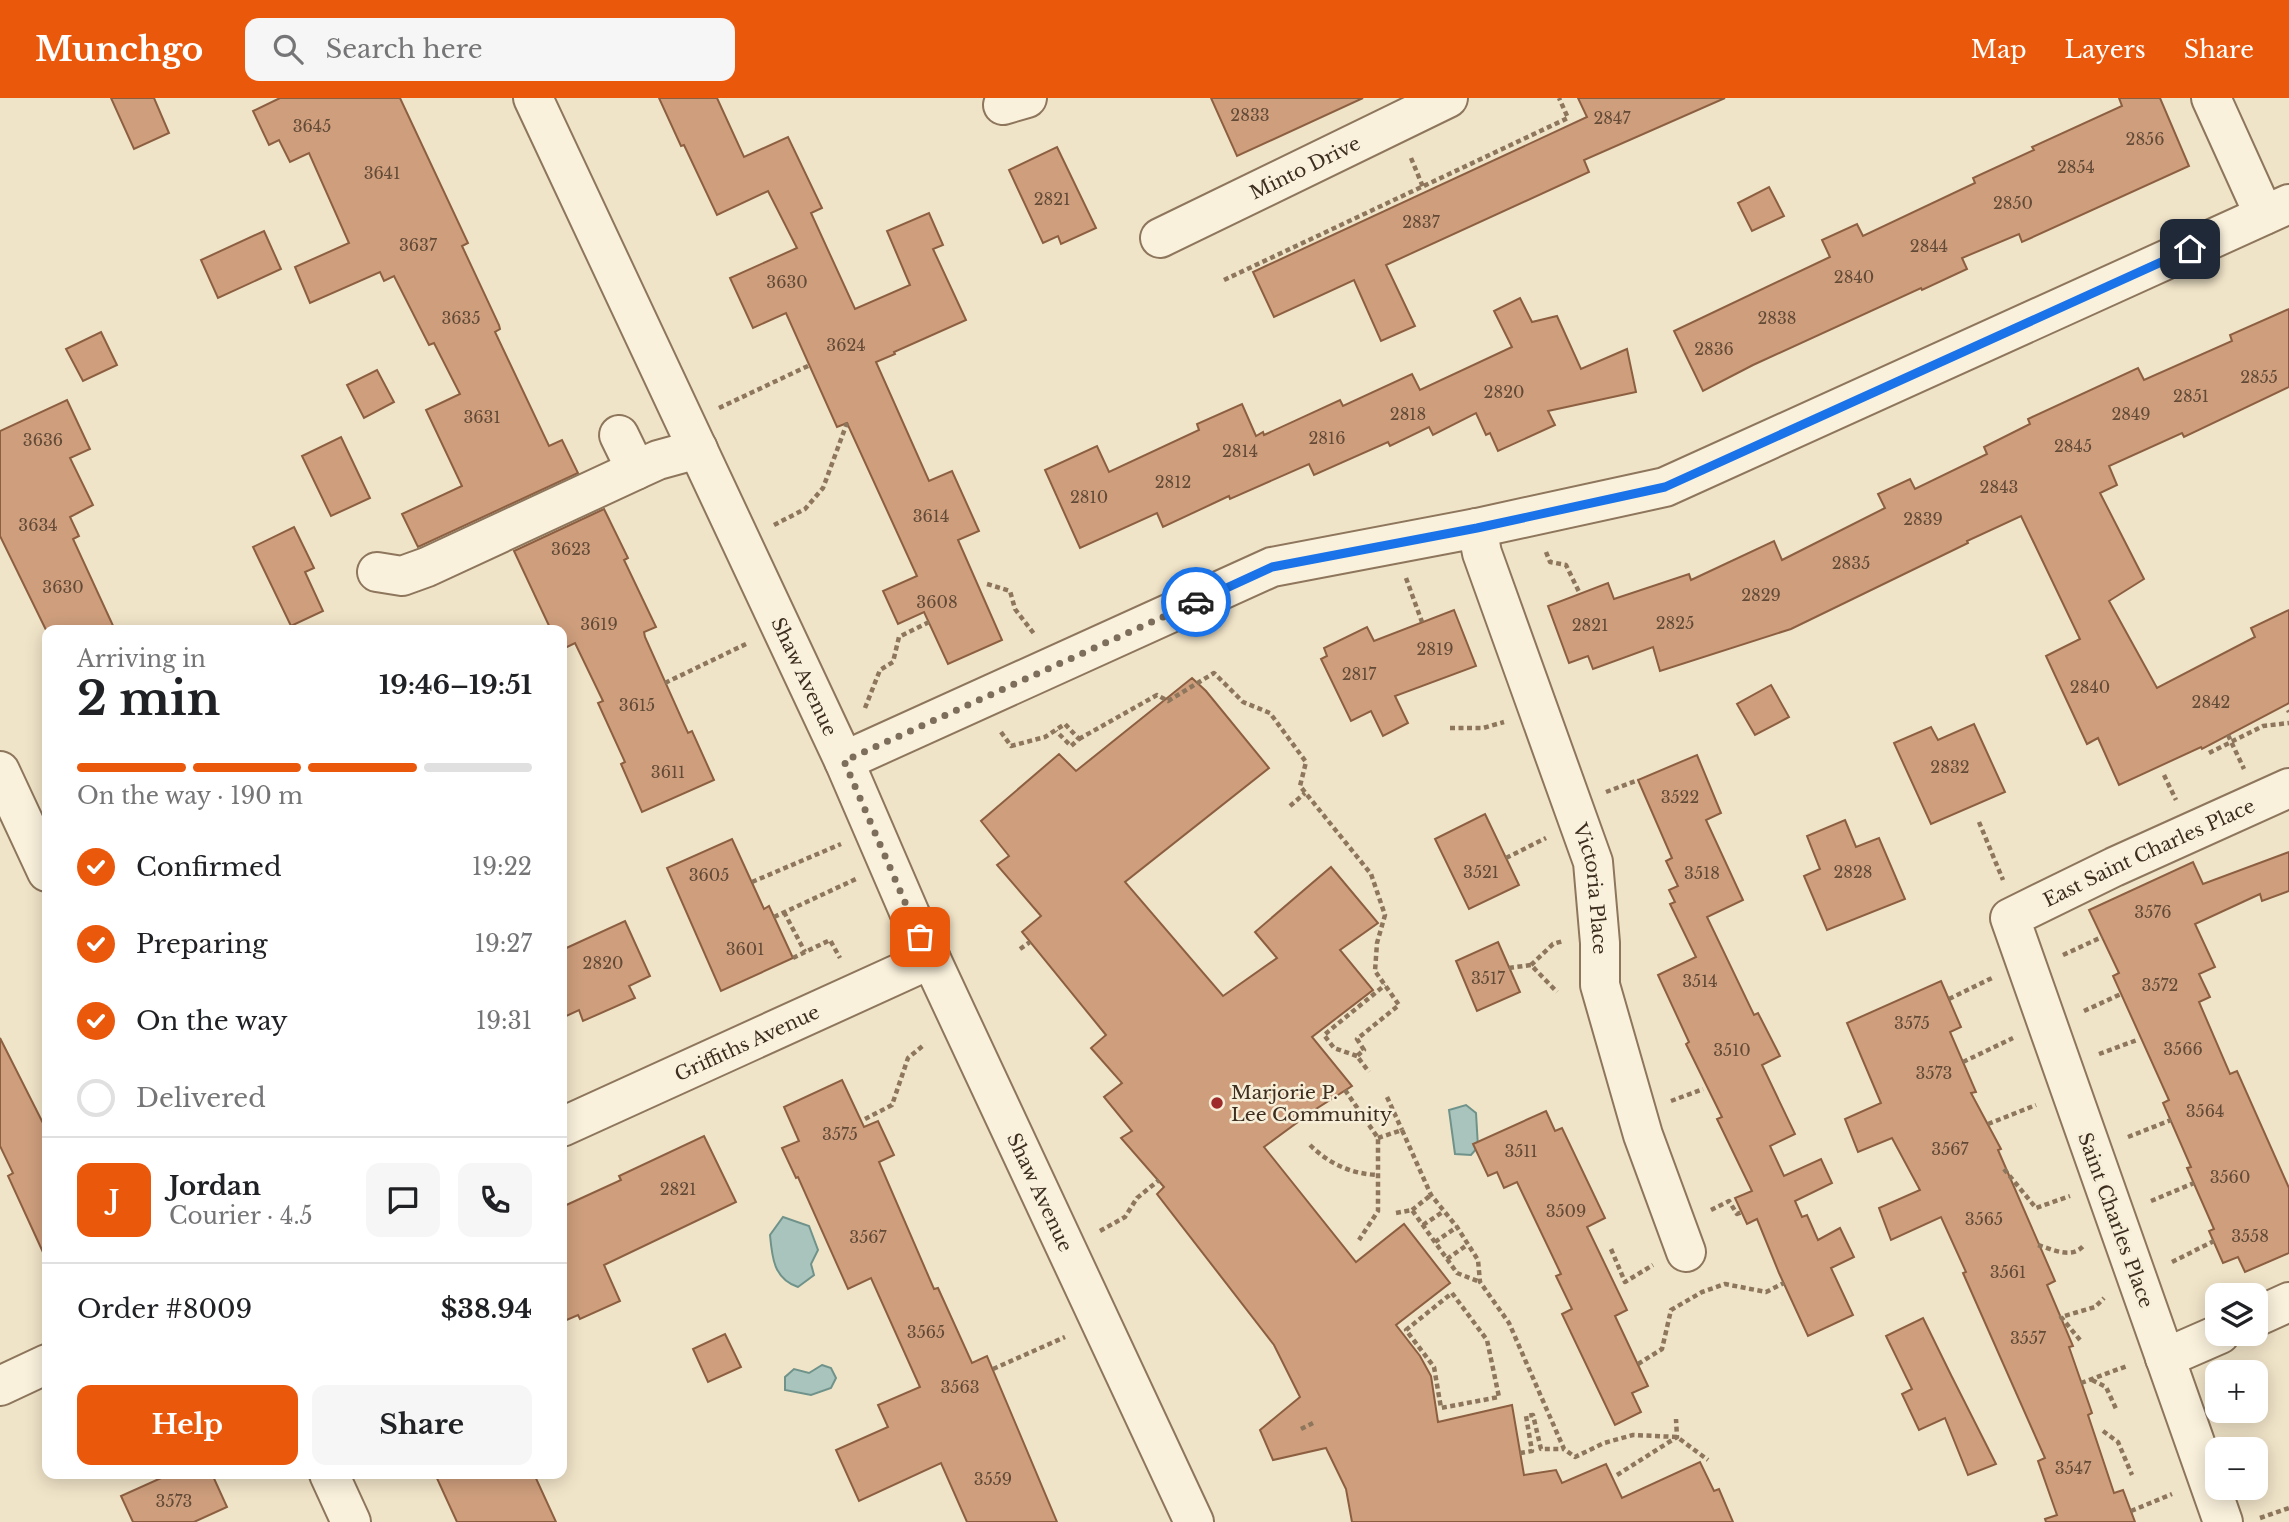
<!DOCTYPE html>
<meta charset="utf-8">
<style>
body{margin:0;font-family:"Libre Baskerville",serif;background:#f6f6f6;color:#202124;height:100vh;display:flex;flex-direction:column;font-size:26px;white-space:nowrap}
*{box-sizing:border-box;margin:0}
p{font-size:23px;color:#757577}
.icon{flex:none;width:38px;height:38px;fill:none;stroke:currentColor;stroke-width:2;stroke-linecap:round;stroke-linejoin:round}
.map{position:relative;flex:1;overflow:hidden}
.details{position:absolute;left:42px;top:527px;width:525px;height:854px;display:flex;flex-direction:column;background:#fff;border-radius:14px;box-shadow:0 4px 18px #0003}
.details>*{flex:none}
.tools{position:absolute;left:2205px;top:1185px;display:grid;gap:14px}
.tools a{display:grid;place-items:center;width:63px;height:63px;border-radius:14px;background:#fff;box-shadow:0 4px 18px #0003;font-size:35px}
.pin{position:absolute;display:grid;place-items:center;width:60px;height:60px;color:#fff;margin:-30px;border-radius:14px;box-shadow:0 4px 10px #0006}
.courier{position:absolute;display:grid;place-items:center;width:70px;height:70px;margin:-35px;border:5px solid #1a73e8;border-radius:50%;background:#fff;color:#222;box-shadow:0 2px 9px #0007}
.overview em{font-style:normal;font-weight:700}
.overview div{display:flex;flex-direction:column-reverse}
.overview{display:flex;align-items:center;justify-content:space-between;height:119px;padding:0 35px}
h1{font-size:46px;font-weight:700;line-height:52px}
.bar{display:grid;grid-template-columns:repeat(4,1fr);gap:10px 7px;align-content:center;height:84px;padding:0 35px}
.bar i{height:9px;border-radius:5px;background:#e0e0e0}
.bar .active{background:#ea580c}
.bar p{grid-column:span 4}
.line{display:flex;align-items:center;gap:18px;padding:0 35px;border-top:2px solid #e0e0e0}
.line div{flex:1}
.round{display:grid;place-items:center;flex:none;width:74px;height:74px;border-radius:14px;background:#f6f6f6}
ol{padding:0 35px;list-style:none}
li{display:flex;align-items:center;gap:21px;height:77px}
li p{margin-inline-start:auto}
li .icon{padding:7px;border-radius:50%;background:#ea580c;color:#fff;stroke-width:4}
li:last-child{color:#757577}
li i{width:38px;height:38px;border:4px solid #e0e0e0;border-radius:50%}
.primary-button{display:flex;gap:14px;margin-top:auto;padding:14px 35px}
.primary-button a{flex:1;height:80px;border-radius:14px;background:#ea580c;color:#fff;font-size:28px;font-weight:700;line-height:80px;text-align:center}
.primary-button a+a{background:#f6f6f6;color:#202124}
header{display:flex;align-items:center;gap:42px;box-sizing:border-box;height:98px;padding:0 35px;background:#ea580c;color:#fff}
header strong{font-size:33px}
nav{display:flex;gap:38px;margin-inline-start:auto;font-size:24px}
.search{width:490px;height:63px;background:#f6f6f6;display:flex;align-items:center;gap:18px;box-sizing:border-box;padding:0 24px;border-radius:14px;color:#757577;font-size:26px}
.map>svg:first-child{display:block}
</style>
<header>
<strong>Munchgo</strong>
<div class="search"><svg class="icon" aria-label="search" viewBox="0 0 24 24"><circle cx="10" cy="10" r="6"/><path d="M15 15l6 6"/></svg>Search here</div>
<nav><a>Map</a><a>Layers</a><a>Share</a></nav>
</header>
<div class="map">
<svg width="2289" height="1424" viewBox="0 0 2289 1424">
<rect width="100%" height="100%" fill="#f0e4c8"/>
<g fill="#a9c4bc" stroke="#6f938a" stroke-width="2">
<path d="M1466 1007 1476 1015 1478 1049 1471 1057 1455 1056 1449 1012Z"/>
<path d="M783 1119 809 1128 818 1152 811 1166 814 1177 798 1189C774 1181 772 1160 770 1137Z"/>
<path d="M822 1267 831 1270 836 1280 831 1290 811 1297 785 1292V1279L794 1271 809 1275Z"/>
</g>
<g fill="#cf9f7d" stroke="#8d5f41" stroke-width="2">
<path d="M111 0H154L169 35 134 51Z"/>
<path d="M280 0H400L468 145 462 148 499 227 500 231 495 234 549 348 562 342 578 375 418 449 402 416 462 388 426 312 460 296 434 245 429 247 394 178 384 183 380 174 310 205 295 169 349 145 309 55 290 64 279 42 269 47 253 13Z"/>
<path d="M659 0H717L744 59 788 39 822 110 811 115 855 211 910 187 887 133 929 115 943 147 933 151 966 222 894 254 895 256 876 264 929 383 952 373 979 433 958 442 1002 542 948 566 924 514 898 526 883 493 917 478 847 325 837 329 786 215 753 230 730 180 797 150 768 93 717 117 684 47 681 48Z"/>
<path d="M1211 0H1363L1237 58Z"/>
<path d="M1578 0H1725L1584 62 1589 74 1386 167 1415 228 1381 243 1354 182 1274 219 1253 174 1587 19Z"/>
<path d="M2119 0H2160L2189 68 2022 144 2019 136 1962 160 1967 171 1922 192 1921 190 1753 267 1703 293 1674 233 1830 159 1822 142 1857 126 1863 138 1975 85 1973 80 2034 52 2032 49 2122 8Z"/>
<path d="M1057 49 1096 130 1061 146 1058 138 1043 145 1009 72Z"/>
<path d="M1769 89 1784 118 1752 133 1738 105Z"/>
<path d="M264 133 281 171 218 200 201 162Z"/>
<path d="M1520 200 1532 224 1557 218 1581 271 1627 251 1636 294 1548 313 1555 327 1498 353 1490 335 1486 337 1476 315 1433 337 1429 329 1390 348 1388 344 1314 377 1309 366 1230 401 1229 398 1163 429 1157 415 1080 450 1045 372 1097 348 1109 374 1199 332 1197 326 1242 306 1256 338 1263 334 1264 337 1340 302 1343 308 1412 276 1420 292 1512 249 1494 213Z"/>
<path d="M2289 211V289L2184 339 2182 335 2109 368 2117 387 2100 395 2144 481 2109 503 2157 590 2255 539 2251 530 2289 512V605L2202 651 2201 649 2119 687 2098 640 2087 646 2046 558 2080 541 2021 418 1967 443 1968 445 1791 531 1660 573 1653 549 1593 571 1588 558 1569 565 1548 508 1608 485 1614 501 1689 476 1691 482 1774 443 1782 462 1885 410 1878 396 1910 381 1915 391 1987 356 1984 349 2030 326 2028 321 2138 270 2144 282 2232 243 2230 237Z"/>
<path d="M101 234 117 267 83 283 66 251Z"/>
<path d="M377 272 394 304 364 320 347 287Z"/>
<path d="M67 302 90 351 70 360 93 407 70 419 79 438 73 441 115 532H46L0 438V333Z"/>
<path d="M341 339 370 400 331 418 302 358Z"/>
<path d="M604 411 628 460 624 462 656 529 644 534 645 539 688 635 692 633 714 682 642 714 621 666 625 664 598 605 603 603 575 545 563 551 562 532H551L514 453Z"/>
<path d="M294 429 314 470 305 474 323 513 291 528 253 449Z"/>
<path d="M1454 512 1476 568 1395 598 1408 625 1383 638 1371 613 1351 623 1321 561 1327 558 1324 550 1367 529 1374 543Z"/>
<path d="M1192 580 1206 593 1269 670 1125 784 1223 898 1277 860 1255 834 1331 769 1378 825 1340 852 1373 892 1312 939 1352 988 1316 1011 1311 1021 1298 1024 1264 1049 1356 1164 1404 1126 1450 1185 1396 1227 1420 1258 1431 1278 1438 1324 1512 1307 1524 1377 1556 1372 1562 1385 1606 1366 1622 1400 1700 1364 1714 1393 1719 1391 1733 1424H1352L1346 1391 1326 1350 1273 1362 1260 1332 1300 1299 1274 1247 1157 1096 1164 1089 1121 1040 1132 1033 1104 999 1122 985 1091 950 1106 937 1022 834 1041 818 997 767 1009 758 981 723 1059 656 1076 673Z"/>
<path d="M1771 587 1789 619 1755 637 1737 606Z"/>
<path d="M1974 626 2005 694 1931 726 1894 645 1931 629 1938 642Z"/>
<path d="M1697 657 1721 715 1706 722 1743 802 1707 819 1754 917 1758 915 1780 958 1762 967 1795 1036 1770 1048 1784 1078 1821 1061 1832 1085 1795 1103 1802 1119 1807 1117 1818 1142 1840 1130 1854 1159 1831 1170 1853 1217 1808 1238 1779 1175 1757 1121 1747 1126 1735 1100 1752 1093 1717 1021 1722 1019 1686 946 1689 944 1658 877 1696 859 1670 806 1675 804 1669 792 1678 788 1666 763 1672 760 1638 682Z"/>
<path d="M1485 716 1519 787 1469 811 1435 741Z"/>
<path d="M1845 722 1856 749 1879 740 1905 801 1827 832 1804 778 1820 771 1807 738Z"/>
<path d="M732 741 764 811 769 808 793 860 721 893 667 770Z"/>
<path d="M2289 754V793L2262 803 2260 796 2195 826 2215 869 2199 876 2210 899 2199 904 2230 976 2237 973 2289 1090V1155L2245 1174 2238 1159 2223 1165 2209 1133 2214 1131 2187 1070 2191 1069 2163 1005 2169 1002 2113 878 2119 875 2089 812 2193 764 2203 786Z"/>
<path d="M625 823 650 878 629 888 635 900 583 923 579 912 562 920V852Z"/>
<path d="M1498 844 1520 894 1477 913 1456 863Z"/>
<path d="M1941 883 1961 929 1950 934 1976 994 1971 995 2001 1051 1998 1052 2055 1183 2047 1187 2073 1248 2069 1249 2092 1315 2088 1317 2114 1395 2123 1392 2135 1424H2046L2045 1421 2057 1417 2038 1363 2045 1360 1963 1175 1966 1174 1941 1119 1891 1142 1879 1110 1920 1092 1892 1040 1858 1054 1845 1021 1881 1005 1847 925Z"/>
<path d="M0 940 47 1033V1163L8 1078 13 1075 0 1048Z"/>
<path d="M842 982 864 1029 878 1023 894 1057 879 1064 934 1191 938 1190 972 1265 987 1258 1057 1424H967L941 1365 859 1403 836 1352 888 1329 878 1307 920 1289 871 1180 848 1191 798 1079 796 1080 782 1050 799 1043 784 1009Z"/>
<path d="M1546 1013 1555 1033 1562 1030 1605 1120 1587 1129 1627 1212 1615 1218 1648 1288 1632 1295 1641 1314 1615 1327 1562 1216 1572 1211 1556 1178 1561 1176 1517 1084 1504 1090 1497 1074 1488 1078 1473 1046Z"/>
<path d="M704 1038 736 1104 604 1167 620 1203 580 1221 578 1217 562 1224V1109L621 1082 619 1078Z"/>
<path d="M1923 1220 1951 1277 1996 1366 1968 1377 1945 1320 1919 1332 1902 1296 1912 1291 1886 1238Z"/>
<path d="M725 1236 741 1269 708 1284 693 1251Z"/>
<path d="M170 1376H212L227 1409 194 1424H133L121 1398Z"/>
<path d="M435 1376H534L556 1424H457Z"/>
</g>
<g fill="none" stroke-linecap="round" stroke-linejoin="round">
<g stroke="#8d765c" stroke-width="42">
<g id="minor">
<path id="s1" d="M533 0 844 663 910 816 1194 1424"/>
<path d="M2211 0 2264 117"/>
<path d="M1003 7 1027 0"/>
<path id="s2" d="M1160 140 1448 0"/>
<path d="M619 337 636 372 658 362 698 351"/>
<path id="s3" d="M1477 430 1482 455 1593 764 1600 845V887L1643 1037 1686 1154"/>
<path d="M377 474 402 478 427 469 636 372"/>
<path d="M844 663 1272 469 1477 430 1665 389 2289 106"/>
<path d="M0 673 47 774"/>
<path id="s4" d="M562 1029 931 861"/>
<path d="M2256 1219 2289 1204"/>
<path d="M2165 1260 2220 1236"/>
<path d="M0 1288 47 1266"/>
<path d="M329 1376 351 1424"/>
<path id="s5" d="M2223 1424 2010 820 2114 769 2289 690"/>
</g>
</g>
<g stroke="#8d765c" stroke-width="4.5" stroke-dasharray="5 3.5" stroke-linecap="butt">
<path d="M1411 60 1423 89"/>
<path d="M1224 182 1568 20 1559 0"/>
<path d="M719 310 810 267"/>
<path d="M774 427 805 411 823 390 847 325"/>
<path d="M1546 454 1550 464 1566 467 1580 496"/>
<path d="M1406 480 1422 524"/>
<path d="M987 486 1010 493 1015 511 1035 537"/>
<path d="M665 585 746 546"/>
<path d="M865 610 880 572 893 564 899 539 929 524"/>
<path d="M2288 612 2289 614"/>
<path d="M1450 630H1483L1504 624"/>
<path d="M1001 634 1011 648 1045 639 1065 626 1079 641 1071 648 1056 633"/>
<path d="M2228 637 2244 671"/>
<path d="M1079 641 1157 597 1168 603 1214 575 1243 604 1270 615 1306 664 1300 688 1371 776 1385 817 1377 845 1375 873 1399 907 1357 941 1364 952 1357 958 1369 974"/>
<path d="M2209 655 2263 628 2289 625"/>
<path d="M2164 677 2176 702"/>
<path d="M1606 694 1638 682"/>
<path d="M1290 708 1305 695"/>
<path d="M1979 724 2003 782"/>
<path d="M1506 760 1546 740"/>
<path d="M752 784 841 746"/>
<path d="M784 814 805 854"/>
<path d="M774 819 856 781"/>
<path d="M1020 851 1030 844"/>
<path d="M2063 857 2102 839"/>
<path d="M793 860 830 842 840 860"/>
<path d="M1531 867 1553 846 1563 843"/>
<path d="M1509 870 1531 867 1557 894"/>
<path d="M1949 901 1992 880"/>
<path d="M2084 913 2121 896"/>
<path d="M2099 956 2137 942"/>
<path d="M1357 958 1334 950 1324 937 1385 887"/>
<path d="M1963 964 2013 940"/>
<path d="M1345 992 1378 1040V1113L1359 1142"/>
<path d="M1387 999 1402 1032"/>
<path d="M1671 1003 1703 991"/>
<path d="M865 1021 892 1007 908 960 925 946"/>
<path d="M1988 1026 2036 1007"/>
<path d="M2128 1039 2171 1022"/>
<path d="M1378 1040 1402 1032 1431 1097 1457 1129 1478 1162 1480 1184 1509 1225 1564 1351 1575 1359 1604 1345 1633 1337 1677 1339 1708 1362"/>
<path d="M1310 1047C1329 1066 1352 1076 1378 1077"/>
<path d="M2004 1071 2036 1110 2070 1098"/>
<path d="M2151 1103 2194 1085"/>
<path d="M1412 1112 1431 1097"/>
<path d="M1711 1112 1729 1103 1737 1116 1742 1114"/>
<path d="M1396 1115 1412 1112 1457 1175 1480 1184"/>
<path d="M1423 1127 1444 1113"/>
<path d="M1100 1133 1125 1119 1137 1100 1159 1082"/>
<path d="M1435 1144 1457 1129"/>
<path d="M2038 1147C2054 1152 2073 1162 2085 1146"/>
<path d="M1611 1151 1625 1184 1653 1167"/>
<path d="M1447 1161 1467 1147"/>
<path d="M2172 1164 2214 1143"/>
<path d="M1452 1195 1487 1242 1499 1299 1441 1310 1434 1269 1406 1232Z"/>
<path d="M2080 1242 2061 1219 2095 1209 2104 1200"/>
<path d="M1638 1266 1662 1251 1671 1212 1702 1194 1725 1186 1766 1194 1784 1185"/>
<path d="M993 1271 1065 1239"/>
<path d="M2092 1282 2106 1289 2117 1313"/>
<path d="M2081 1285 2127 1268"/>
<path d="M1301 1331 1313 1325"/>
<path d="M2103 1333 2118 1344 2132 1377"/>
<path d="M1520 1355 1532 1353 1526 1318 1533 1317 1541 1351H1564"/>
<path d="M1617 1377 1677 1339 1676 1321"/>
<path d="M2131 1413 2172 1396"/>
<path d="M2260 1420 2289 1410"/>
</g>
<use href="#minor" stroke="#faf1dc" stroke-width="38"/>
</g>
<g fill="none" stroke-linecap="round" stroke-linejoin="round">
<path stroke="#7c6e5b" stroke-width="7" stroke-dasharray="0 12.6" d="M920 839 844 663 1196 504"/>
<path stroke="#1a73e8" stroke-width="9" d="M1196 504 1272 469 1477 430 1665 389 2190 151"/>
</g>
<circle fill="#9e2a2b" stroke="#f7eed8" stroke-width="2.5" cx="1217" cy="1005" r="7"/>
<g text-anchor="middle" stroke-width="5" stroke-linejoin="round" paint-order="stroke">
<g font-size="16" fill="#624a37">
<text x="1250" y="23">2833</text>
<text x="1612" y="26">2847</text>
<text x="312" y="34">3645</text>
<text x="2145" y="47">2856</text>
<text x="2076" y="75">2854</text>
<text x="382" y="81">3641</text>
<text x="1052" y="107">2821</text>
<text x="2013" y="111">2850</text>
<text x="1421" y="130">2837</text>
<text x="418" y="153">3637</text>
<text x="1929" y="154">2844</text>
<text x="1854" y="185">2840</text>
<text x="787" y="190">3630</text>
<text x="461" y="226">3635</text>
<text x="1777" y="226">2838</text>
<text x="846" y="253">3624</text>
<text x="1714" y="257">2836</text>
<text x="2259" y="285">2855</text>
<text x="1504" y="300">2820</text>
<text x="2191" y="304">2851</text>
<text x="1408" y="322">2818</text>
<text x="2131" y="322">2849</text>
<text x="482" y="325">3631</text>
<text x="1327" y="346">2816</text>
<text x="43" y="348">3636</text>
<text x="2073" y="354">2845</text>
<text x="1240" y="359">2814</text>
<text x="1173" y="390">2812</text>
<text x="1999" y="395">2843</text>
<text x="1089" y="405">2810</text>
<text x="931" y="424">3614</text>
<text x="1923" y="427">2839</text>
<text x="38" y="433">3634</text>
<text x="571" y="457">3623</text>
<text x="1851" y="471">2835</text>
<text x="63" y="495">3630</text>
<text x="1761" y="503">2829</text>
<text x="937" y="510">3608</text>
<text x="1675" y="531">2825</text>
<text x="599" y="532">3619</text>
<text x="1590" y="533">2821</text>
<text x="1435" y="557">2819</text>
<text x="1359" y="582">2817</text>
<text x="2090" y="595">2840</text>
<text x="2211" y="610">2842</text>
<text x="637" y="613">3615</text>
<text x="1950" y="675">2832</text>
<text x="668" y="680">3611</text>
<text x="1680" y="705">3522</text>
<text x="1481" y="780">3521</text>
<text x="1853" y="780">2828</text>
<text x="1702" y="781">3518</text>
<text x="709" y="783">3605</text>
<text x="2153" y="820">3576</text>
<text x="745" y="857">3601</text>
<text x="603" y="871">2820</text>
<text x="1488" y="886">3517</text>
<text x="1700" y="889">3514</text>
<text x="2160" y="893">3572</text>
<text x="1912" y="931">3575</text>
<text x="2183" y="957">3566</text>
<text x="1732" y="958">3510</text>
<text x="1934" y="981">3573</text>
<text x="2205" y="1019">3564</text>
<text x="840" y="1042">3575</text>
<text x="1950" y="1057">3567</text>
<text x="1521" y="1059">3511</text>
<text x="2230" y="1085">3560</text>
<text x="678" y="1097">2821</text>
<text x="1566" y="1119">3509</text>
<text x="1984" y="1127">3565</text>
<text x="2250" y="1144">3558</text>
<text x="868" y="1145">3567</text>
<text x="2008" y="1180">3561</text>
<text x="926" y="1240">3565</text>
<text x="2028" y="1246">3557</text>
<text x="960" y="1295">3563</text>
<text x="2073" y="1376">3547</text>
<text x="993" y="1387">3559</text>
<text x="174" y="1409">3573</text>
</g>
<g font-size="19" fill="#3d2e20" stroke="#f7eed8">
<text dy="7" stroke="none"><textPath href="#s2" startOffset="161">Minto Drive</textPath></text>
<text dy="7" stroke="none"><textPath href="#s1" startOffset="639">Shaw Avenue</textPath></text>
<text dy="7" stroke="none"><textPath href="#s5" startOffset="794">East Saint Charles Place</textPath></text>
<text dy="7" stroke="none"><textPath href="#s3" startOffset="380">Victoria Place</textPath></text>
<text dy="7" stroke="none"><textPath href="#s4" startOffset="203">Griffiths Avenue</textPath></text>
<text dy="7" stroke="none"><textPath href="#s1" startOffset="1206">Shaw Avenue</textPath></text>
<text transform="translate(2116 1122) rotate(70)" y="7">Saint Charles Place</text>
</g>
<g font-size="19" fill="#3d2e20" stroke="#f7eed8" text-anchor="start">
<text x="1231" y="1001">Marjorie P.<tspan x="1231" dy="22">Lee Community</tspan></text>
</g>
</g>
</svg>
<div class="tools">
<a><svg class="icon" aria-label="layers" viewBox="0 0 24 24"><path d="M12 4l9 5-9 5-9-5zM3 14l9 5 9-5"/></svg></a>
<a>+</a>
<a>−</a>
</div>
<div class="pin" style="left:920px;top:839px;background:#ea580c"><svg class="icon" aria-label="bag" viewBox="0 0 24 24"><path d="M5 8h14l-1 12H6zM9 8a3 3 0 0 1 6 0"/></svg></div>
<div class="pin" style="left:2190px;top:151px;background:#1f2937"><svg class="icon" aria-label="home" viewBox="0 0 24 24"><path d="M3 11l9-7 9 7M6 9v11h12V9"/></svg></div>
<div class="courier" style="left:1196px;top:504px"><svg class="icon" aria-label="car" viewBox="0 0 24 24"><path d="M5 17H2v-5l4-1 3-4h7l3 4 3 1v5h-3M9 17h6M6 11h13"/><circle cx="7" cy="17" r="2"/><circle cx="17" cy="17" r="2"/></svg></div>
<section class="details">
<div class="overview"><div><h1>2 min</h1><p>Arriving in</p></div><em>19:46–19:51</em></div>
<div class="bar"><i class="active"></i><i class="active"></i><i class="active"></i><i></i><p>On the way · 190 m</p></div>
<ol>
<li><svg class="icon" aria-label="check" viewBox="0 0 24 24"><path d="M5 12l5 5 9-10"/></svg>Confirmed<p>19:22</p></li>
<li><svg class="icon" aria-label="check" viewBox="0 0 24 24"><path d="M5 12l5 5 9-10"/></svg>Preparing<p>19:27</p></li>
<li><svg class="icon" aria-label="check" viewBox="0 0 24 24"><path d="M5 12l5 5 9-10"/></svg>On the way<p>19:31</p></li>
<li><i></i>Delivered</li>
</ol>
<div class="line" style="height:126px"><b class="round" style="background:#ea580c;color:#fff">J</b><div><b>Jordan</b><p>Courier · 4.5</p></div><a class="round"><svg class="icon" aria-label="chat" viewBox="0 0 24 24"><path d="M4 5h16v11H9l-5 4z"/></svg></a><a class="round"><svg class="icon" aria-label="phone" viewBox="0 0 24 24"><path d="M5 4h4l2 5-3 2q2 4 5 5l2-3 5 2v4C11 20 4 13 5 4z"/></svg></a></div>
<div class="line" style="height:91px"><div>Order #8009</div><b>$38.94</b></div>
<div class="primary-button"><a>Help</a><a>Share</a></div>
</section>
</div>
